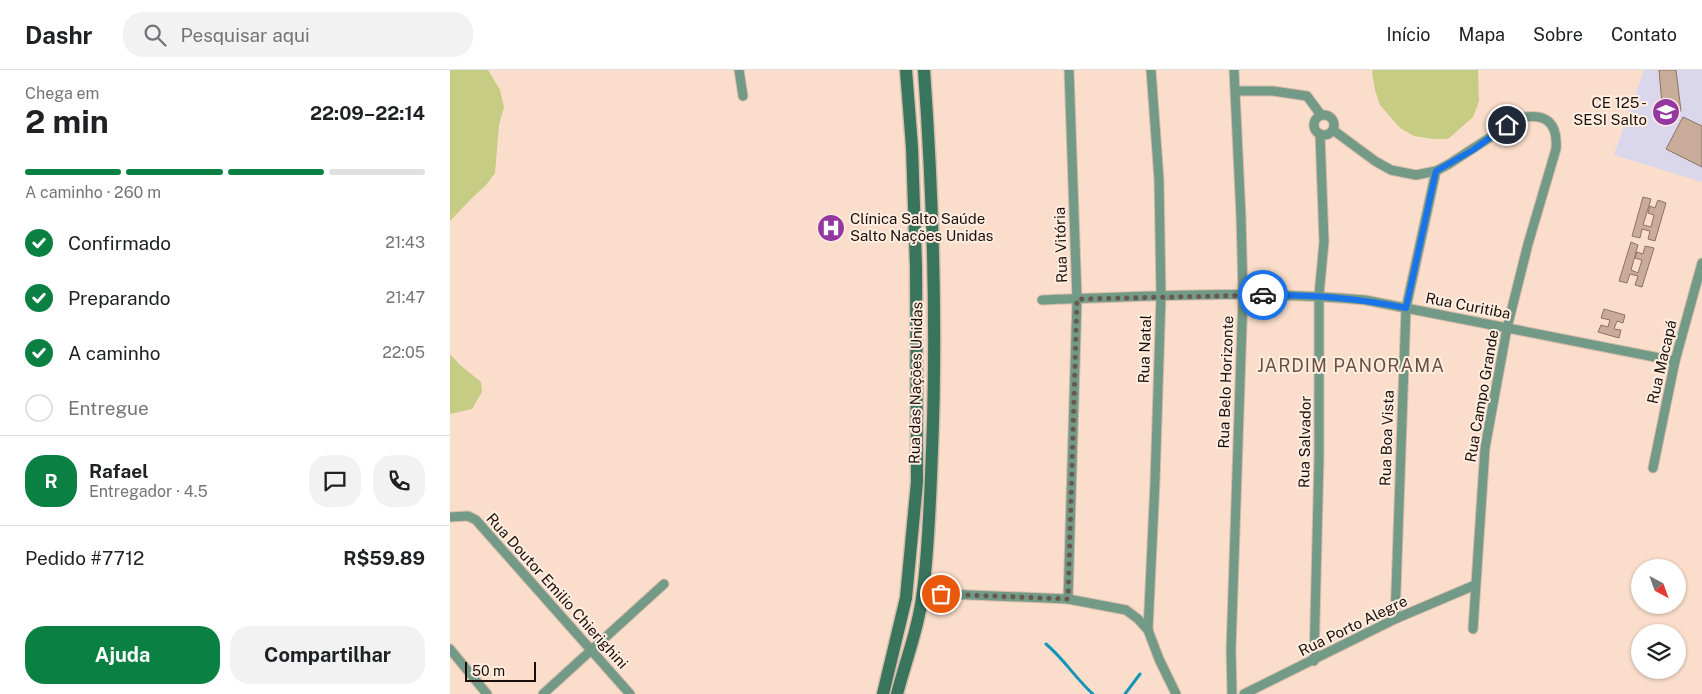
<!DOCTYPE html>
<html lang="pt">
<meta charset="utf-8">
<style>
body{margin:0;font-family:"Public Sans",sans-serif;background:#f2f2f2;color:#202124;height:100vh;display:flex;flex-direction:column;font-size:19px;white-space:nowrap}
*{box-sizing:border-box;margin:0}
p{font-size:16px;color:#757577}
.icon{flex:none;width:28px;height:28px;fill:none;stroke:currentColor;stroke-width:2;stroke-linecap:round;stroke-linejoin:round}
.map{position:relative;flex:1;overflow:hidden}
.drawer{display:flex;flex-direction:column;background:#fff;width:450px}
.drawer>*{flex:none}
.needle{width:32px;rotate:139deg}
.fabs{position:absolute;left:1181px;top:489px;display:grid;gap:10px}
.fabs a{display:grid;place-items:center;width:55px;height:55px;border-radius:50%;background:#fff;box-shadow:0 1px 4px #0004;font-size:25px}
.scale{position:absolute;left:15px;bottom:12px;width:71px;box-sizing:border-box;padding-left:5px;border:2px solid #1a1009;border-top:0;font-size:14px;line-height:18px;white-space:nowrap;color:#1a1009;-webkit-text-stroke:4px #ffede1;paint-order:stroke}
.pin{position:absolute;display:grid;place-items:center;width:42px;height:42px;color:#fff;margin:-21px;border:2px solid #fff;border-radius:50%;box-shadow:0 1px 5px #0007}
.courier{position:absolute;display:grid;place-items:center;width:50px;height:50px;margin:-25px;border:4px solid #1a73e8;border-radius:50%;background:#fff;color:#222;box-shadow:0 1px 6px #0007}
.overview em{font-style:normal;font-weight:700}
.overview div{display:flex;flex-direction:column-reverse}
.overview{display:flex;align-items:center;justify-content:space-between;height:85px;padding:0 25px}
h1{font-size:32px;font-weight:700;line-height:38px}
.bar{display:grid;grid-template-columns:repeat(4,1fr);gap:8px 5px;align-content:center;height:60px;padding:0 25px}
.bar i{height:6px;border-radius:4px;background:#e0e0e0}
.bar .active{background:#0b8043}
.bar p{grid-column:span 4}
.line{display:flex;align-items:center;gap:12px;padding:0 25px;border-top:1px solid #e0e0e0}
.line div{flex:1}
.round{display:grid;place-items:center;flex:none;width:52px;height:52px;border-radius:20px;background:#f2f2f2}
ol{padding:0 25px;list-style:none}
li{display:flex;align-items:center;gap:15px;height:55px}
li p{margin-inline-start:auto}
li .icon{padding:5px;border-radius:50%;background:#0b8043;color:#fff;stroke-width:4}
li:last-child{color:#757577}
li i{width:28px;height:28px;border:2px solid #e0e0e0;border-radius:50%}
.action{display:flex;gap:10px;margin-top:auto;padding:10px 25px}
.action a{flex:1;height:58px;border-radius:20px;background:#0b8043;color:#fff;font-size:20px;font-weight:700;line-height:58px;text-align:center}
.action a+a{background:#f2f2f2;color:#202124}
header{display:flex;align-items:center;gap:30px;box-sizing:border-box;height:70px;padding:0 25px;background:#fff;border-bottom:1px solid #e0e0e0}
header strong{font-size:24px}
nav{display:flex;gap:28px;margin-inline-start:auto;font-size:18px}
.search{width:350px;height:45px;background:#f2f2f2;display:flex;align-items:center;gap:12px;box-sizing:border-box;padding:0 18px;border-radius:20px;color:#757577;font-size:19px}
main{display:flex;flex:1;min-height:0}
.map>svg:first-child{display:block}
</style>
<header>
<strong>Dashr</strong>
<div class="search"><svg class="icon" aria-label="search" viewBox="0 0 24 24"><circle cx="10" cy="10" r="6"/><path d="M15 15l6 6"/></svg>Pesquisar aqui</div>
<nav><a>Início</a><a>Mapa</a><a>Sobre</a><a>Contato</a></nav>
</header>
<main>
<section class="drawer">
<div class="overview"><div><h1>2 min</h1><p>Chega em</p></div><em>22:09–22:14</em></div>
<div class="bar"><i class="active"></i><i class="active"></i><i class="active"></i><i></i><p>A caminho · 260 m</p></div>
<ol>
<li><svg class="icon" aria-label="check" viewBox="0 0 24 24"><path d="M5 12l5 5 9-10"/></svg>Confirmado<p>21:43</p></li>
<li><svg class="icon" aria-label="check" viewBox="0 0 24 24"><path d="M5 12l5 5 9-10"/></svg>Preparando<p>21:47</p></li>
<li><svg class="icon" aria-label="check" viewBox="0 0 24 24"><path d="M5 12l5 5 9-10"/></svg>A caminho<p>22:05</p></li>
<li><i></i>Entregue</li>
</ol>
<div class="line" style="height:90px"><b class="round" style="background:#0b8043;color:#fff">R</b><div><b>Rafael</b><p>Entregador · 4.5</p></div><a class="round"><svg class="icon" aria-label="chat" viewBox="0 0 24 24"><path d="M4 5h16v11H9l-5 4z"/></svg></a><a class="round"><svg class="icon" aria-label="phone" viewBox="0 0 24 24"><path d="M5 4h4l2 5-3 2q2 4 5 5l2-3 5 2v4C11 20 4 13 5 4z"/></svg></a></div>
<div class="line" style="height:65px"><div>Pedido #7712</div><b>R$59.89</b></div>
<div class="action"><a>Ajuda</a><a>Compartilhar</a></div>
</section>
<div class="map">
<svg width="1252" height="624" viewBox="0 0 1252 624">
<rect width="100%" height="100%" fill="#faddca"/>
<path fill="#dad7ec" d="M1194 0H1252V112L1164 85Z"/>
<g fill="#c6cc84">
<path d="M0 0H38L50 20 54 37 49 55 45 103 36 115 22 128 0 151Z"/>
<path d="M923 0H1028L1029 31 1023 47 998 69H983L964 66 950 58 930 35 925 20 922 2Z"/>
<path d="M0 284 10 295 31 312 32 322 22 339 0 344Z"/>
</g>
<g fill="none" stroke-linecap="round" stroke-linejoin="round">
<g stroke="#1595b8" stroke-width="3">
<path d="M596 574C614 589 626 609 643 624"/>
<path d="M675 624 690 604"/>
</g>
</g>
<g fill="#c8ac99" stroke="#8c7361">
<path d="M1209 0H1226L1231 41 1213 46Z"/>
<path d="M1233 47 1252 56V97L1216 79Z"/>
<path d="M1193 127 1201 129 1193 155 1201 157 1204 145 1198 143 1200 136 1205 138 1208 130 1216 133 1205 171 1198 169 1200 161 1192 159 1190 168 1182 166Z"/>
<path d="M1181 172 1188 175 1181 200 1188 203 1192 190 1185 188 1187 182 1193 184 1195 176 1204 178 1192 217 1185 215 1188 206 1180 204 1177 213 1169 211Z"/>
<path d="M1154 239 1175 245 1173 253 1167 251 1164 259 1171 260 1169 268 1148 262 1151 255 1158 257 1160 250 1151 248Z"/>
</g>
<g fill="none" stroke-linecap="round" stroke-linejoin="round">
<g stroke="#d6bcab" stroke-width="11">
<g id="minor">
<path d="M289 0 293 26"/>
<path d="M786 21H823L857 26 871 45"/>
<circle cx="874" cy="55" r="10"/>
<path d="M883 60 925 91 941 100 966 105 986 101 999 94 1070 48C1096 42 1108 53 1106 79L1078 174 1057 258 1035 378 1023 559"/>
<path d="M592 230C700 226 808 220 915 230L1225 291"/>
<path d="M1203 398 1225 291 1252 193"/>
<path d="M0 447 18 446 26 450 180 624"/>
<path d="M473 523 618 529 676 540 688 549 698 560 709 589 726 624"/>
<path d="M618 529 627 229 619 0"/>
<path d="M945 549 956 238 986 101"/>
<path d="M698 560 705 412 711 226 709 110 701 0"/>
<path d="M0 579 37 624"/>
<path d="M864 591 869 388V225L874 172 870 64"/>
<path d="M93 624 214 514"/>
<path d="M782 624 781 580 793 225 791 147 784 0"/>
<path d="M794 624 945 549 1025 515"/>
</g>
</g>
<g stroke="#d6bcab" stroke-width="15">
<g id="secondary">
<path d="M433 624 456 528 467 412 466 197 462 77 456 0"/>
<path d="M447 624C456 590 469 556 473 521 479 475 480 428 482 382 487 255 483 127 474 0"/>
</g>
</g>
<use href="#minor" stroke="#739a87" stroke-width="9"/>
<use href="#secondary" stroke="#38755c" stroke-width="12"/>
</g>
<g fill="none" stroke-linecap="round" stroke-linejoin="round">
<path stroke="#68584d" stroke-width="5" stroke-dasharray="0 9" d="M491 524 618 529 627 229 813 225"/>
<path stroke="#1a73e8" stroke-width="6" d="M813 225C864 225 906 228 956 238L986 101 1023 80 1057 55"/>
</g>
<defs>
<g id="school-disc" transform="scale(1.4375)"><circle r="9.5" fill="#9437a1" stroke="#ffede1"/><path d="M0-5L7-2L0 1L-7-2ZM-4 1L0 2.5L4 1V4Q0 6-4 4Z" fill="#fff"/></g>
<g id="hospital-disc" transform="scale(1.4375)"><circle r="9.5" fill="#9437a1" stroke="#ffede1"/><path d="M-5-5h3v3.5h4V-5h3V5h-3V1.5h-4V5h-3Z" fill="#fff"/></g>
</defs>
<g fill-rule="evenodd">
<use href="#school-disc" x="1216" y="42"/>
<use href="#hospital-disc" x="381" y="158"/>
</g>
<g text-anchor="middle" stroke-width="4" stroke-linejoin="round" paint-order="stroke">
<g font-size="15" fill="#1a1009" stroke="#ffede1" text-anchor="end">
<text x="1197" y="38">CE 125 -<tspan x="1197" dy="17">SESI Salto</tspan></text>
<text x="400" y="154" text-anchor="start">Clínica Salto Saúde<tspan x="400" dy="17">Salto Nações Unidas</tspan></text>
</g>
<g font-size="15" fill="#1a1009" stroke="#ffede1">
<text transform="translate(611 175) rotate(-92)" y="5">Rua Vitória</text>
<text transform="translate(1018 236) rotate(11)" y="5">Rua Curitiba</text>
<text transform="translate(695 279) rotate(-88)" y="5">Rua Natal</text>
<text transform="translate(1212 292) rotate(-77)" y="5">Rua Macapá</text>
<text transform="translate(776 312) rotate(-88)" y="5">Rua Belo Horizonte</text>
<text transform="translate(466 313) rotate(-89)" y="5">Rua das Nações Unidas</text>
<text transform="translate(1032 326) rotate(-80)" y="5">Rua Campo Grande</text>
<text transform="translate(937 368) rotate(-88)" y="5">Rua Boa Vista</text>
<text transform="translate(855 372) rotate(-89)" y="5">Rua Salvador</text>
<text transform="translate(107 521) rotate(48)" y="5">Rua Doutor Emilio Chierighini</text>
<text transform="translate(903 556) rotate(-26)" y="5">Rua Porto Alegre</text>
</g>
<g font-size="18" letter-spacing="1" fill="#695140" stroke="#ffede1">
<text x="901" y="302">JARDIM PANORAMA</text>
</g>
</g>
</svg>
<div class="fabs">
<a><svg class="needle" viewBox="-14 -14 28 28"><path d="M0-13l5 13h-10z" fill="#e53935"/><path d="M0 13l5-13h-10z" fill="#757577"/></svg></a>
<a><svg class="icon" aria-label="layers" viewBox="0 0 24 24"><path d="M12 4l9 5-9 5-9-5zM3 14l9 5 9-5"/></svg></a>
</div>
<div class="scale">50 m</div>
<div class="pin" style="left:491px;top:524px;background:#ea580c"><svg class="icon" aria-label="bag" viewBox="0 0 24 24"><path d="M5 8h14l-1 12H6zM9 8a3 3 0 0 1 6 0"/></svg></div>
<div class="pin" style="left:1057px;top:55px;background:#1f2937"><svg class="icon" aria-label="home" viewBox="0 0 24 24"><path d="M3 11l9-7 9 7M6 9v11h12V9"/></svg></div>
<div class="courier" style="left:813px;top:225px"><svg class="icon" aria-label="car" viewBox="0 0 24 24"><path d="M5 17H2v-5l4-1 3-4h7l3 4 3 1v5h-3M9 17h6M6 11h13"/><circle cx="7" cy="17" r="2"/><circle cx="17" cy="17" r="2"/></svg></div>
</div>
</main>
